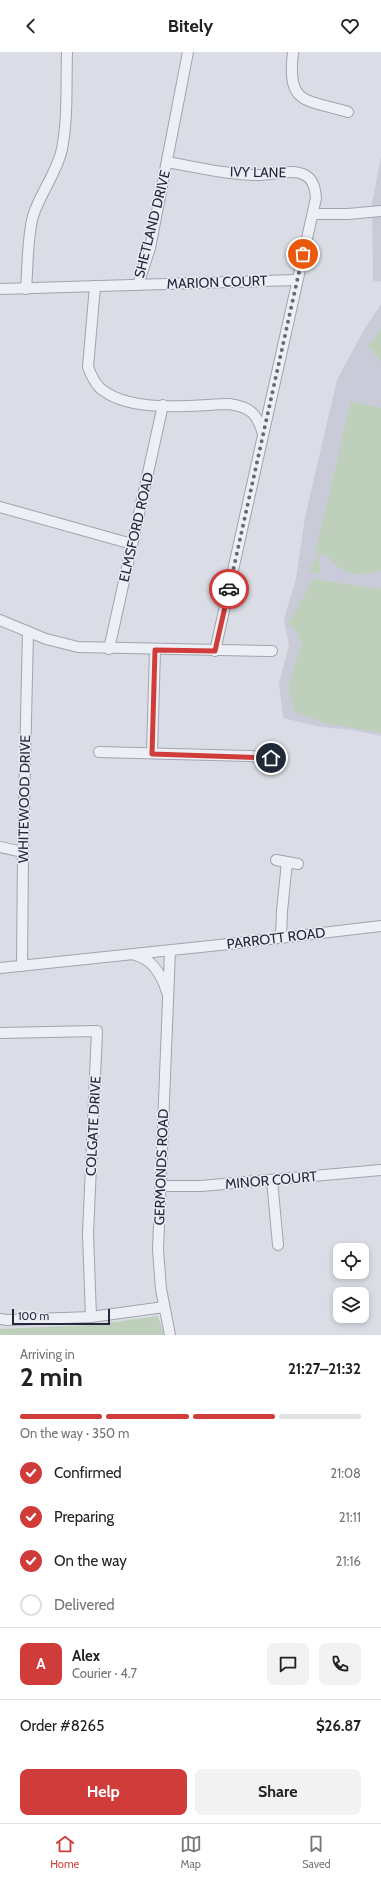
<!DOCTYPE html>
<meta charset="utf-8">
<style>
body{margin:0;font-family:Cabin,sans-serif;background:#f2f2f2;color:#222;height:100vh;display:flex;flex-direction:column;font-size:15px;white-space:nowrap}
*{box-sizing:border-box;margin:0}
p{font-size:13px;color:#767676}
.icon{flex:none;width:22px;height:22px;fill:none;stroke:currentColor;stroke-width:2;stroke-linecap:round;stroke-linejoin:round}
.map{position:relative;height:1283px;overflow:hidden}
.details{display:flex;flex-direction:column;background:#fff;flex:1}
.details>*{flex:none}
.tools{position:absolute;left:333px;top:1191px;display:grid;gap:8px}
.tools a{display:grid;place-items:center;width:36px;height:36px;border-radius:8px;background:#fff;box-shadow:0 2px 6px #0003;font-size:20px}
.scale{position:absolute;left:12px;bottom:10px;width:98px;box-sizing:border-box;padding-left:4px;border:2px solid #25293c;border-top:0;font-size:11px;line-height:14px;white-space:nowrap;color:#25293c;-webkit-text-stroke:3px #eaecf4;paint-order:stroke}
.pin{position:absolute;display:grid;place-items:center;width:34px;height:34px;color:#fff;margin:-17px;border:2px solid #fff;border-radius:50%;box-shadow:0 1px 4px #0007}
.courier{position:absolute;display:grid;place-items:center;width:40px;height:40px;margin:-20px;border:3px solid #d03c3a;border-radius:50%;background:#fff;color:#222;box-shadow:0 1px 5px #0007}
.summary em{font-style:normal;font-weight:700}
.summary div{display:flex;flex-direction:column-reverse}
.summary{display:flex;align-items:center;justify-content:space-between;height:68px;padding:0 20px}
h1{font-size:26px;font-weight:700;line-height:30px}
.bar{display:grid;grid-template-columns:repeat(4,1fr);gap:6px 4px;align-content:center;height:48px;padding:0 20px}
.bar i{height:5px;border-radius:3px;background:#e0e0e0}
.bar .current{background:#d03c3a}
.bar p{grid-column:span 4}
.line{display:flex;align-items:center;gap:10px;padding:0 20px;border-top:1px solid #e0e0e0}
.line div{flex:1}
.round{display:grid;place-items:center;flex:none;width:42px;height:42px;border-radius:8px;background:#f2f2f2}
ol{padding:0 20px;list-style:none}
li{display:flex;align-items:center;gap:12px;height:44px}
li p{margin-inline-start:auto}
li .icon{padding:4px;border-radius:50%;background:#d03c3a;color:#fff;stroke-width:4}
li:last-child{color:#767676}
li i{width:22px;height:22px;border:2px solid #e0e0e0;border-radius:50%}
.cta{display:flex;gap:8px;margin-top:auto;padding:8px 20px}
.cta a{flex:1;height:46px;border-radius:8px;background:#d03c3a;color:#fff;font-size:16px;font-weight:700;line-height:46px;text-align:center}
.cta a+a{background:#f2f2f2;color:#222}
header{display:flex;justify-content:space-between;align-items:center;height:52px;padding:0 20px;background:#fff;font-size:18px;font-weight:700}
.tabs{display:flex;justify-content:space-around;align-items:center;height:56px;border-top:1px solid #e0e0e0;background:#fff;font-size:11px;color:#767676}
.tabs a{display:grid;justify-items:center;gap:2px}
.tabs .current{color:#d03c3a}
.map>svg:first-child{display:block}
</style>
<header><svg class="icon" aria-label="back" viewBox="0 0 24 24"><path d="M15 5l-7 7 7 7"/></svg>Bitely<svg class="icon" aria-label="heart" viewBox="0 0 24 24"><path d="M12 20l-8-8c-3-5 5-10 8-4 3-6 11-1 8 4z"/></svg></header>
<div class="map">
<svg width="381" height="1283" viewBox="0 0 381 1283">
<rect width="100%" height="100%" fill="#dbdde6"/>
<g fill="#c9ccd8">
<path d="M381 104V229L373 230 372 152Z"/>
<path d="M381 252V684L351 678 321 675 283 666 279 631 289 594 284 567 296 527 305 465 337 328 362 281Z"/>
</g>
<g fill="#bed0bc">
<path d="M381 277V309L368 294Z"/>
<path d="M351 349 381 356V519L364 523 350 521 338 515 327 504 315 501Z"/>
<path d="M317 504H319L320 522 308 520Z"/>
<path d="M313 527 381 537V681L325 671 294 660 288 636 302 591 295 577 288 572Z"/>
<path d="M158 1264 164 1283H0V1277L91 1273Z"/>
</g>
<g fill="none" stroke-linecap="round" stroke-linejoin="round">
<g stroke="#a1a3b0" stroke-width="12">
<g id="minor">
<path d="M293 0C287 53 304 47 348 60"/>
<path d="M167 110C197 115 228 123 259 123 272 123 293 116 305 123 314 128 315 137 316 146L215 599"/>
<path d="M313 162H348L381 159"/>
<path d="M138 233 150 196 188 0"/>
<path d="M95 234 88 315C91 323 94 330 100 336 130 362 192 353 229 352 250 355 257 361 263 382"/>
<path d="M0 237 297 228"/>
<path d="M26 237C28 213 27 187 33 164 40 141 57 121 62 97 68 66 66 32 67 0"/>
<path d="M0 455 132 492"/>
<path d="M0 568 46 587 78 595 272 599"/>
<path d="M109 597 163 353"/>
<path d="M99 700 249 704 282 707"/>
<path d="M152 701 155 598"/>
<path d="M0 795 23 800"/>
<path d="M276 808 298 812"/>
<path d="M281 885 282 859 287 810"/>
<path d="M170 899 158 1198 161 1237 170 1283"/>
<path d="M135 903C153 907 162 924 167 940"/>
<path d="M22 914 23 800 28 580"/>
<path d="M0 916 229 892 381 874"/>
<path d="M0 981 97 979 88 1182 91 1265"/>
<path d="M272 1128 278 1193"/>
<path d="M161 1134H201L381 1118"/>
<path d="M0 1267 7 1268 91 1265 164 1255"/>
</g>
</g>
<use href="#minor" stroke="#edeff4" stroke-width="10"/>
</g>
<g fill="none" stroke-linecap="round" stroke-linejoin="round">
<path stroke="#656878" stroke-width="4" stroke-dasharray="0 7.2" d="M229 537 303 202"/>
<path stroke="#d03c3a" stroke-width="5" d="M229 537 215 599 155 598 152 702 271 706"/>
</g>
<g text-anchor="middle" stroke-width="3" stroke-linejoin="round" paint-order="stroke">
<g font-size="14" fill="#25293c" stroke="#eaecf4">
<text transform="translate(258 120) rotate(1)" y="5">IVY LANE</text>
<text transform="translate(152 172) rotate(-76)" y="5">SHETLAND DRIVE</text>
<text transform="translate(217 230) rotate(-2)" y="5">MARION COURT</text>
<text transform="translate(136 475) rotate(-77)" y="5">ELMSFORD ROAD</text>
<text transform="translate(24 747) rotate(-89)" y="5">WHITEWOOD DRIVE</text>
<text transform="translate(276 886) rotate(-7)" y="5">PARROTT ROAD</text>
<text transform="translate(93 1074) rotate(-87)" y="5">COLGATE DRIVE</text>
<text transform="translate(161 1115) rotate(-88)" y="5">GERMONDS ROAD</text>
<text transform="translate(271 1128) rotate(-5)" y="5">MINOR COURT</text>
</g>
</g>
</svg>
<div class="tools">
<a><svg class="icon" aria-label="locate" viewBox="0 0 24 24"><circle cx="12" cy="12" r="6"/><path d="M12 2v4M12 18v4M2 12h4M18 12h4"/></svg></a>
<a><svg class="icon" aria-label="layers" viewBox="0 0 24 24"><path d="M12 4l9 5-9 5-9-5zM3 14l9 5 9-5"/></svg></a>
</div>
<div class="scale">100 m</div>
<div class="pin" style="left:303px;top:202px;background:#ea580c"><svg class="icon" aria-label="bag" viewBox="0 0 24 24"><path d="M5 8h14l-1 12H6zM9 8a3 3 0 0 1 6 0"/></svg></div>
<div class="pin" style="left:271px;top:706px;background:#1f2937"><svg class="icon" aria-label="home" viewBox="0 0 24 24"><path d="M3 11l9-7 9 7M6 9v11h12V9"/></svg></div>
<div class="courier" style="left:229px;top:537px"><svg class="icon" aria-label="car" viewBox="0 0 24 24"><path d="M5 17H2v-5l4-1 3-4h7l3 4 3 1v5h-3M9 17h6M6 11h13"/><circle cx="7" cy="17" r="2"/><circle cx="17" cy="17" r="2"/></svg></div>
</div>
<section class="details">
<div class="summary"><div><h1>2 min</h1><p>Arriving in</p></div><em>21:27–21:32</em></div>
<div class="bar"><i class="current"></i><i class="current"></i><i class="current"></i><i></i><p>On the way · 350 m</p></div>
<ol>
<li><svg class="icon" aria-label="check" viewBox="0 0 24 24"><path d="M5 12l5 5 9-10"/></svg>Confirmed<p>21:08</p></li>
<li><svg class="icon" aria-label="check" viewBox="0 0 24 24"><path d="M5 12l5 5 9-10"/></svg>Preparing<p>21:11</p></li>
<li><svg class="icon" aria-label="check" viewBox="0 0 24 24"><path d="M5 12l5 5 9-10"/></svg>On the way<p>21:16</p></li>
<li><i></i>Delivered</li>
</ol>
<div class="line" style="height:72px"><b class="round" style="background:#d03c3a;color:#fff">A</b><div><b>Alex</b><p>Courier · 4.7</p></div><a class="round"><svg class="icon" aria-label="chat" viewBox="0 0 24 24"><path d="M4 5h16v11H9l-5 4z"/></svg></a><a class="round"><svg class="icon" aria-label="phone" viewBox="0 0 24 24"><path d="M5 4h4l2 5-3 2q2 4 5 5l2-3 5 2v4C11 20 4 13 5 4z"/></svg></a></div>
<div class="line" style="height:52px"><div>Order #8265</div><b>$26.87</b></div>
<div class="cta"><a>Help</a><a>Share</a></div>
</section>
<nav class="tabs">
<a class="current"><svg class="icon" aria-label="home" viewBox="0 0 24 24"><path d="M3 11l9-7 9 7M6 9v11h12V9"/></svg>Home</a>
<a><svg class="icon" aria-label="map" viewBox="0 0 24 24"><path d="M3 6l6-2 6 2 6-2v14l-6 2-6-2-6 2zM9 4v14M15 6v14"/></svg>Map</a>
<a><svg class="icon" aria-label="saved" viewBox="0 0 24 24"><path d="M7 4h10v16l-5-4-5 4z"/></svg>Saved</a>
</nav>
